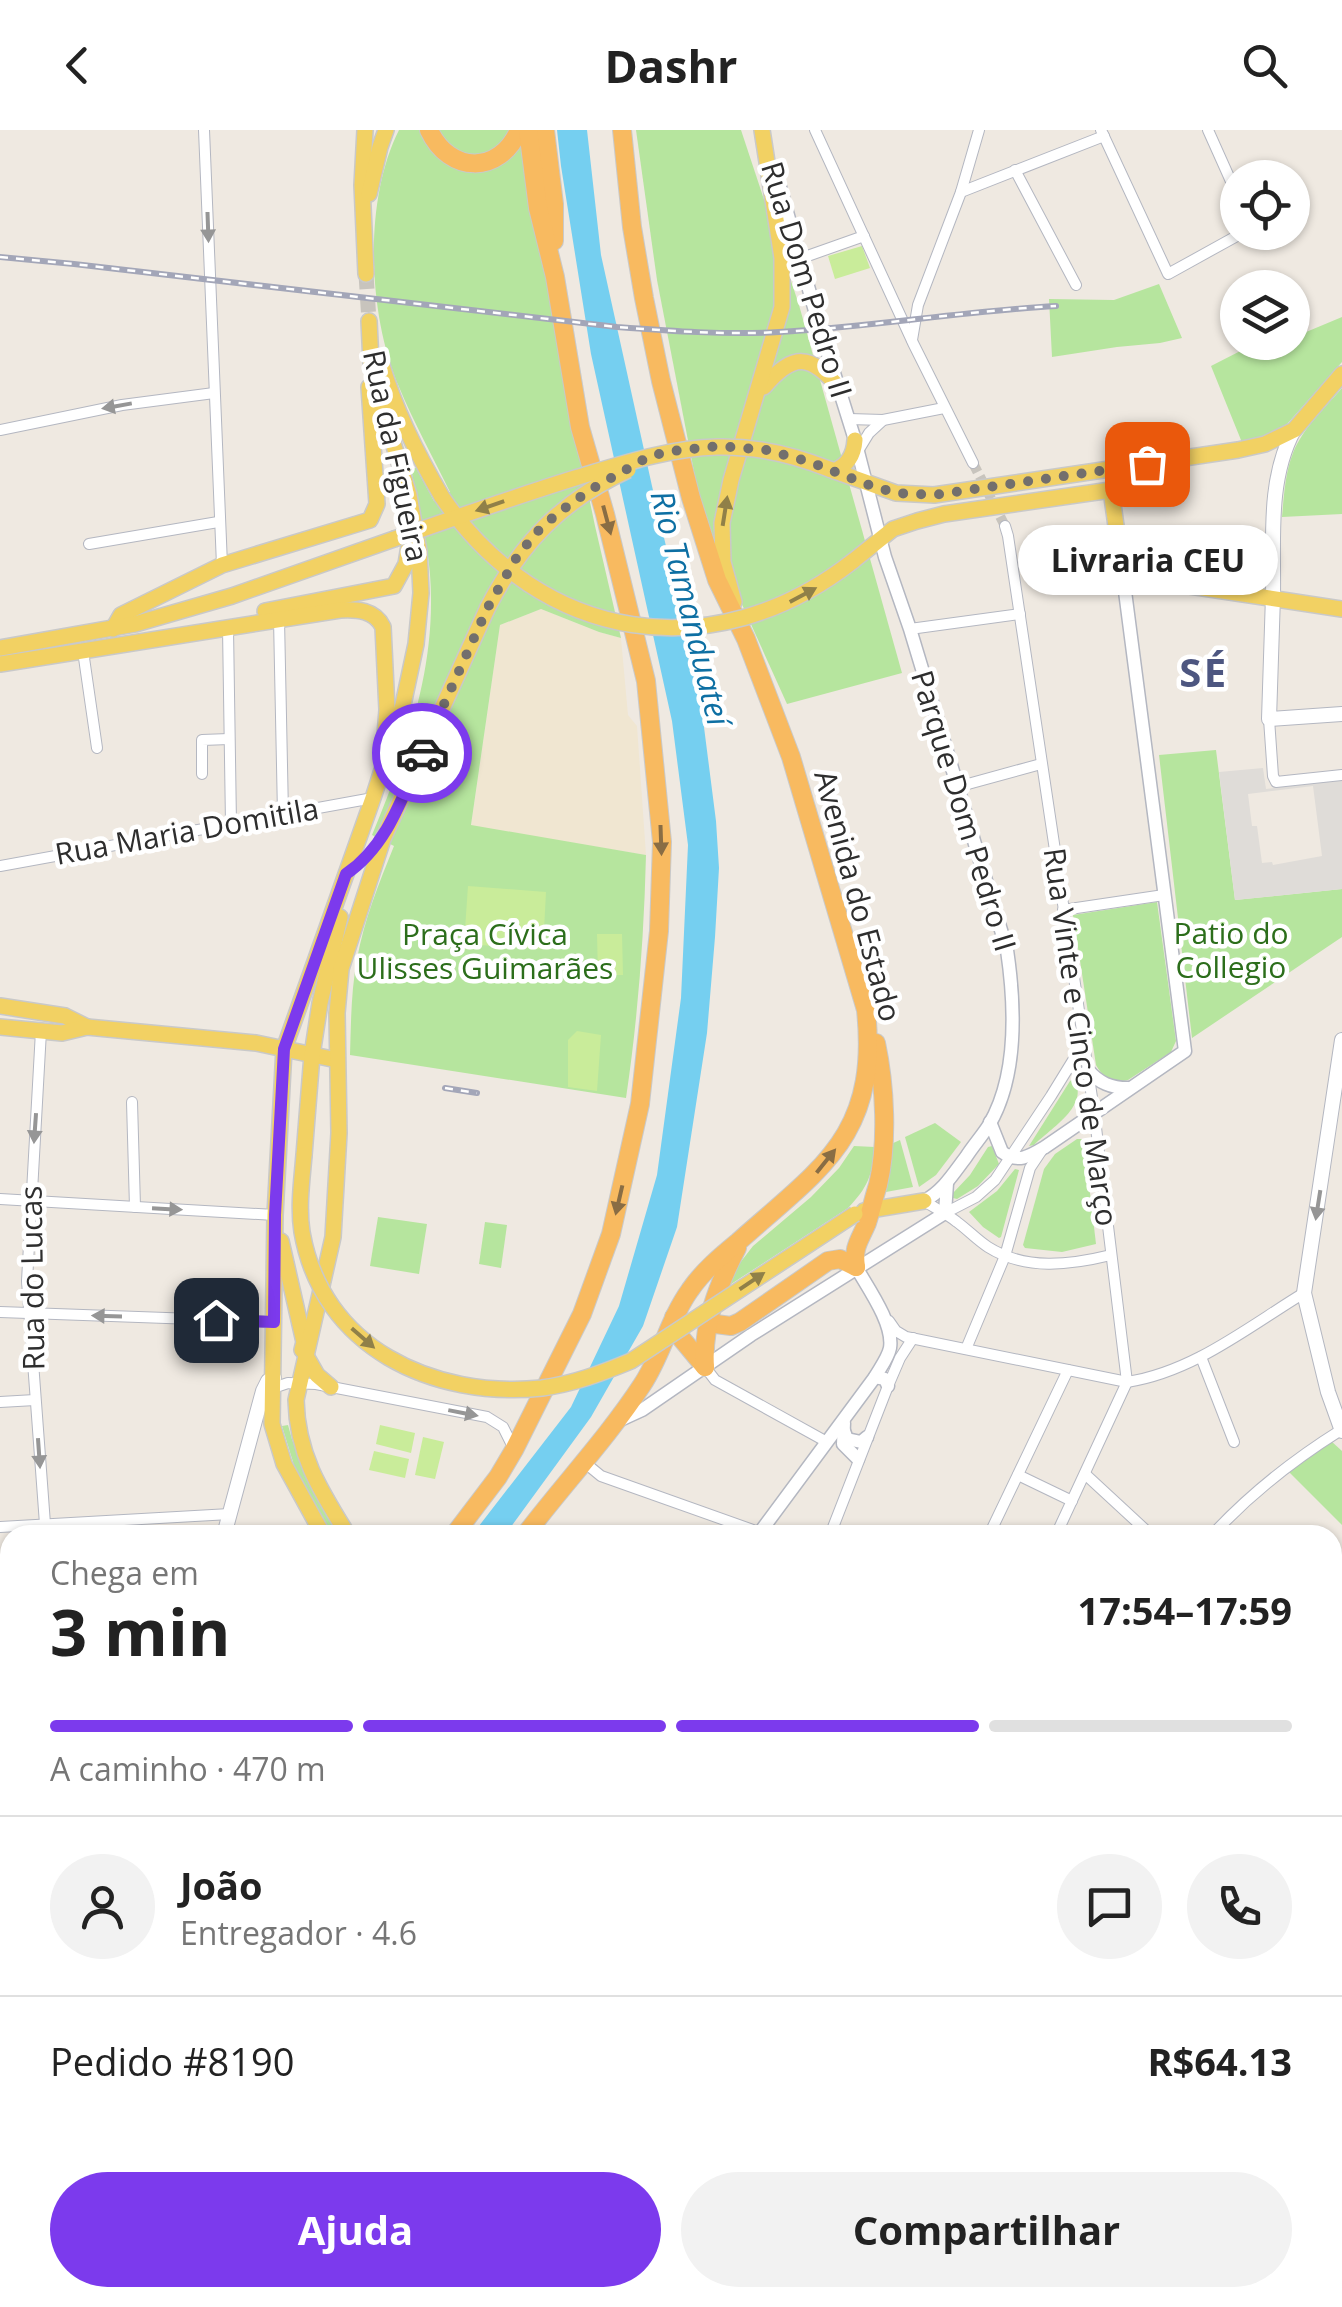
<!DOCTYPE html>
<html lang="pt">
<meta charset="utf-8">
<style>
body{margin:0;font-family:"Open Sans",sans-serif;background:#f2f2f2;color:#222;height:100vh;display:flex;flex-direction:column;font-size:38px;white-space:nowrap}
*{box-sizing:border-box;margin:0}
p{font-size:32px;color:#767676}
.icon{flex:none;width:55px;height:55px;fill:none;stroke:currentColor;stroke-width:2;stroke-linecap:round;stroke-linejoin:round}
.map{position:relative;flex:1;overflow:hidden}
.side{position:absolute;left:0px;top:1395px;width:1342px;height:782px;display:flex;flex-direction:column;background:#fff;border-radius:30px 30px 0 0;box-shadow:0 2px 8px #0004}
.side>*{flex:none}
.controls{position:absolute;left:1220px;top:30px;display:grid;gap:20px}
.controls a{display:grid;place-items:center;width:90px;height:90px;border-radius:50%;background:#fff;box-shadow:0 2px 8px #0004;font-size:50px}
.pin{position:absolute;display:grid;place-items:center;width:85px;height:85px;color:#fff;margin:-42px;border-radius:20px;box-shadow:0 5px 15px #0006}
.courier{position:absolute;display:grid;place-items:center;width:100px;height:100px;margin:-50px;border:8px solid #7c3aed;border-radius:50%;background:#fff;color:#222;box-shadow:0 2px 12px #0007}
.bubble{position:absolute;height:70px;border-radius:35px;background:#fff;box-shadow:0 2px 8px #0004;font-size:32px;font-weight:700;line-height:70px;text-align:center}
.headline em{font-style:normal;font-weight:700}
.headline div{display:flex;flex-direction:column-reverse}
.headline{display:flex;align-items:center;justify-content:space-between;height:170px;padding:0 50px}
h1{font-size:65px;font-weight:700;line-height:75px}
.bar{display:grid;grid-template-columns:repeat(4,1fr);gap:15px 10px;align-content:center;height:120px;padding:0 50px}
.bar i{height:12px;border-radius:8px;background:#e0e0e0}
.bar .current{background:#7c3aed}
.bar p{grid-column:span 4}
.line{display:flex;align-items:center;gap:25px;padding:0 50px;border-top:2px solid #e0e0e0}
.line div{flex:1}
.round{display:grid;place-items:center;flex:none;width:105px;height:105px;border-radius:52px;background:#f2f2f2}
.action{display:flex;gap:20px;margin-top:auto;padding:20px 50px}
.action a{flex:1;height:115px;border-radius:60px;background:#7c3aed;color:#fff;font-size:40px;font-weight:700;line-height:115px;text-align:center}
.action a+a{background:#f2f2f2;color:#222}
header{display:flex;justify-content:space-between;align-items:center;height:130px;padding:0 50px;background:#fff;font-size:45px;font-weight:700}
.map>svg:first-child{display:block}
</style>
<header><svg class="icon" aria-label="back" viewBox="0 0 24 24"><path d="M15 5l-7 7 7 7"/></svg>Dashr<svg class="icon" aria-label="search" viewBox="0 0 24 24"><circle cx="10" cy="10" r="6"/><path d="M15 15l6 6"/></svg></header>
<div class="map">
<svg width="1342" height="2177" viewBox="0 0 1342 2177">
<rect width="100%" height="100%" fill="#efe9e1"/>
<path fill="#f0e6d1" d="M541 479 599 502 621 508 628 585 637 596 646 725 471 696 500 495Z"/>
<g fill="#b6e59e">
<path d="M399 0H521L559 224 595 396 621 508 599 502 541 479 500 495 471 695 646 725C644 807 638 887 626 968L350 925C351 893 351 861 357 829 364 790 379 753 394 716L372 705C403 630 432 551 431 468 431 424 420 382 411 339L416 338 434 371 450 362C433 327 414 293 399 257 368 185 363 71 399 0Z"/>
<path d="M636 0H741L799 175 902 543 787 574 703 388 657 150Z"/>
<path d="M1159 154 1182 208 1160 213 1117 217 1052 227 1049 169 1114 170Z"/>
<path d="M1342 187V232L1280 302 1243 315 1211 236 1256 213 1292 212 1293 201 1299 205Z"/>
<path d="M1342 258V384L1282 387C1284 366 1285 343 1293 323 1303 298 1325 278 1342 258Z"/>
<path d="M1216 620 1235 770 1342 759V807L1192 908 1159 625Z"/>
<path d="M1157 772 1176 911 1171 922 1128 950C1113 953 1103 948 1096 935L1073 785Z"/>
<path d="M1074 949C1090 976 1051 998 1034 1015L1029 1016 1070 951Z"/>
<path d="M935 993 961 1012 936 1045 919 1057 905 1007Z"/>
<path d="M1077 1009H1082L1084 1012 1096 1114 1062 1122 1025 1118 1023 1115 1044 1039 1055 1024Z"/>
<path d="M900 1010 913 1057 886 1062 891 1014Z"/>
<path d="M854 1016 875 1017C872 1046 868 1057 848 1078L725 1158 736 1138 753 1116 811 1067 839 1038Z"/>
<path d="M992 1016 999 1034 978 1056 957 1069 953 1068V1063L970 1045 988 1017Z"/>
<path d="M1015 1039 1019 1040 1001 1107 999 1108 983 1097 969 1082 997 1061Z"/>
<path d="M378 1087 427 1094 419 1144 370 1136Z"/>
<path d="M485 1092 507 1095 501 1138 479 1134Z"/>
<path d="M288 1295C298 1336 319 1369 340 1405H333L297 1345 282 1296Z"/>
<path d="M1331 1311 1342 1321V1395L1288 1341Z"/>
</g>
<g fill="#c9ec9a">
<path d="M862 116 870 138 835 149 828 126Z"/>
<path d="M468 756 546 762 543 819 464 814Z"/>
<path d="M597 804H622L623 845H598Z"/>
<path d="M577 901 601 905 597 961 568 957V910Z"/>
<path d="M380 1295 415 1303 411 1323 376 1314Z"/>
<path d="M423 1307 444 1312 435 1349 415 1345Z"/>
<path d="M374 1321 409 1329 405 1348 369 1340Z"/>
</g>
<path fill="#dfdcd8" fill-rule="evenodd" d="M1263 638 1266 659 1342 650V759L1235 770 1219 642ZM1313 656 1322 726 1273 735 1272 732 1262 733 1257 696H1252L1248 664Z"/>
<path fill="#75cff0" d="M557 0H587L601 125 652 356 699 558 716 691 719 738 715 807 707 903 677 1097 643 1196 591 1287 505 1405H472L571 1277 619 1176 657 1045 681 868 688 715 672 591 591 224 561 36Z"/>
<g fill="none" stroke-linecap="round" stroke-linejoin="round">
<path stroke="#c8c4bd" stroke-width="10" stroke-dasharray="10 5" stroke-linecap="butt" d="M973 333 1005 396"/>
<path stroke="#c8c4bd" stroke-width="15" stroke-dasharray="15 8" stroke-linecap="butt" d="M366 144 369 191"/>
<g stroke="#b4b7c1" stroke-width="12">
<g id="minor">
<path d="M204 0 222 435"/>
<path d="M815 0 913 213 973 333"/>
<path d="M1101 0 1168 144 1244 102"/>
<path d="M1208 0 1238 67"/>
<path d="M1015 40 1076 155"/>
<path d="M961 62 1104 6"/>
<path d="M799 129 864 106"/>
<path d="M912 210 918 175 961 62 979 0"/>
<path d="M849 289 883 290 944 278"/>
<path d="M0 300 122 275 214 263"/>
<path d="M858 321 869 303 882 291"/>
<path d="M1005 396 1008 406 1094 981 1127 1252 1056 1405"/>
<path d="M89 414 218 392"/>
<path d="M279 489 283 684"/>
<path d="M228 498 231 694"/>
<path d="M910 499 1020 484"/>
<path d="M83 521 97 618"/>
<path d="M1269 589 1273 646 1276 652 1342 645"/>
<path d="M202 644V610L229 609"/>
<path d="M957 657 1041 634"/>
<path d="M0 736 373 668"/>
<path d="M1063 780 1164 765"/>
<path d="M41 901 27 1151 45 1394"/>
<path d="M132 972 135 1077"/>
<path d="M0 1069 275 1085"/>
<path d="M924 1071C935 1078 947 1084 957 1092 968 1100 977 1110 988 1117 1026 1141 1070 1135 1111 1125"/>
<path d="M945 1083 976 1067 995 1050 1051 966 1083 914"/>
<path d="M0 1182 274 1192"/>
<path d="M889 1191 896 1201 906 1207 1127 1252C1193 1242 1248 1197 1304 1163"/>
<path d="M966 1219 1005 1126 1030 1038 1042 1020"/>
<path d="M1201 1227 1234 1312"/>
<path d="M705 1237 715 1250 827 1312"/>
<path d="M267 1260 288 1253 316 1254 487 1287 503 1297 514 1319"/>
<path d="M0 1272 35 1270"/>
<path d="M584 1332 601 1346 767 1405"/>
<path d="M1085 1344 1151 1405"/>
<path d="M1018 1345 1072 1371"/>
<path d="M0 1397 230 1384"/>
<path d="M830 1405 888 1256 900 1228 913 1208"/>
<path d="M989 1405 1068 1240"/>
<path d="M1212 1405C1251 1363 1293 1330 1341 1300"/>
<path d="M0 1503H10"/>
<path d="M0 1667 10 1666"/>
<path d="M1332 1964 1342 1971"/>
<path d="M11 2168 23 2177"/>
<path d="M96 2168 108 2177"/>
<path d="M1100 2168 1124 2177"/>
<path d="M62 2177 69 2168"/>
<path d="M343 2177 350 2168"/>
<path d="M514 2177 521 2168"/>
</g>
</g>
<g stroke="#b4b7c1" stroke-width="15">
<g id="tertiary">
<path d="M769 39 778 50 819 195 855 310 885 427 910 499 1007 820C1015 874 1018 946 989 995 982 1006 973 1016 966 1027 953 1044 943 1061 924 1071"/>
<path d="M1088 940C1099 953 1111 958 1128 958"/>
<path d="M990 992 1002 1022C1018 1034 1030 1026 1045 1017L1185 921 1123 446"/>
<path d="M875 1247 885 1249 888 1256"/>
<path d="M618 1291 642 1280 751 1205 945 1083 947 1053"/>
<path d="M844 1293 843 1314 858 1329"/>
<path d="M844 1301 847 1309 861 1312 867 1307"/>
<path d="M758 1405 875 1247C880 1238 888 1228 890 1218 894 1194 868 1158 856 1137"/>
<path d="M0 1591H10"/>
<path d="M1332 1812 1342 1819"/>
<path d="M1332 1956 1342 1943"/>
<path d="M272 2168 287 2177"/>
<path d="M779 2168 795 2177"/>
<path d="M174 2177 179 2171"/>
<path d="M912 2177 914 2168"/>
<path d="M1192 2177 1197 2168"/>
</g>
</g>
<g stroke="#b4b7c1" stroke-width="16">
<g id="secondary">
<path d="M1294 300C1267 350 1274 411 1273 466 1272 507 1270 548 1269 589L1342 584"/>
<path d="M1342 910 1304 1163 1328 1262 1342 1301"/>
<path d="M224 1405 263 1261 268 1251 274 1248"/>
<path d="M1332 1600 1342 1590"/>
</g>
</g>
<g stroke="#c9c9c9" stroke-width="18">
<g id="primary">
<path d="M365 0 362 55 366 144"/>
<path d="M369 64 380 17 386 0"/>
<path d="M380 229C395 280 416 322 442 367"/>
<path d="M764 257C793 223 810 223 839 258"/>
<path d="M829 339 896 363 934 365 1238 320 1265 314 1294 300 1342 244"/>
<path d="M834 341C848 335 854 325 855 310"/>
<path d="M1111 360 1123 446 1342 479"/>
<path d="M853 431 893 399 917 391 944 384 1111 360"/>
<path d="M734 472 723 432 722 393 731 350 782 177V128L762 0"/>
<path d="M265 481 394 456 406 434 411 404"/>
<path d="M113 499 121 485 222 435 370 390 377 374 369 257"/>
<path d="M0 518 135 494 232 466 394 409"/>
<path d="M0 534 340 480C357 479 375 480 383 497L387 580 384 618"/>
<path d="M0 876 65 886 87 897"/>
<path d="M0 897 62 903 87 897 256 913 337 930"/>
<path d="M304 1025 312 925 320 873 340 787"/>
<path d="M864 1081 924 1071"/>
<path d="M281 1111 304 1212 302 1220"/>
<path d="M305 1224 317 1245 331 1257"/>
<path d="M323 1405 284 1334 272 1294 275 1085 284 919 373 668 403 575 416 514 421 463 419 421 409 365 376 257 371 233 369 191"/>
<path d="M348 1405C320 1360 297 1324 296 1270L333 1107 339 1003 337 883 341 839 383 709 488 477"/>
<path d="M1332 2165 1342 2168"/>
<path d="M1297 2168 1311 2177"/>
</g>
</g>
<g stroke="#c9c9c9" stroke-width="20">
<g id="trunk">
<path d="M429 0C449 44 500 45 519 0"/>
<path d="M545 0 554 74V111"/>
<path d="M856 1137C853 1116 859 1112 867 1093 871 1081 874 1067 878 1055 888 1013 885 955 876 913"/>
<path d="M674 1187 681 1208 705 1237"/>
<path d="M708 1193 731 1196 740 1192 828 1131 840 1129 856 1137"/>
<path d="M705 1237C702 1195 718 1155 737 1118"/>
<path d="M454 1405 498 1347 514 1320 582 1184 611 1104 640 974 659 801 662 712 646 551 605 384 580 297 555 147 538 78 528 0"/>
<path d="M525 1405C563 1355 608 1307 642 1255 662 1225 669 1189 690 1160 703 1141 721 1126 738 1112 822 1037 879 1006 866 880L791 627 746 509 717 450 691 368 661 251 644 168 632 97 622 0"/>
<path d="M1332 1619 1342 1610"/>
<path d="M1332 1671 1342 1663"/>
<path d="M0 1979 10 1966"/>
<path d="M0 2074 10 2062"/>
<path d="M1012 2177 1015 2168"/>
<path d="M1029 2177 1033 2168"/>
<path d="M1046 2177 1049 2168"/>
<path d="M1059 2177 1063 2168"/>
</g>
</g>
<use href="#minor" stroke="#fff" stroke-width="10"/>
<use href="#tertiary" stroke="#fff" stroke-width="12"/>
<use href="#secondary" stroke="#fff" stroke-width="14"/>
<use href="#primary" stroke="#f2d163" stroke-width="15"/>
<use href="#trunk" stroke="#f8ba60" stroke-width="18"/>
<g stroke="#a3a6b8" stroke-width="6">
<g id="rail">
<path d="M0 127 74 134 617 197C671 201 725 205 779 202 872 197 963 181 1056 176"/>
<path d="M445 958 477 963"/>
<path d="M0 2020 10 2026"/>
<path d="M0 2048 10 2054"/>
<path d="M195 2168 211 2177"/>
<path d="M225 2168 240 2177"/>
</g>
</g>
<use href="#rail" stroke="#fff" stroke-width="2.5" stroke-dasharray="8" stroke-linecap="butt"/>
<g stroke="#c9c9c9" stroke-width="18" stroke-linecap="butt">
<g id="primary-bridge">
<path d="M442 367C541 513 714 540 853 431"/>
<path d="M394 409C454 388 514 367 575 348 622 334 669 318 717 317 756 316 794 325 829 339"/>
<path d="M488 477C521 413 561 371 628 340"/>
<path d="M304 1025C302 1050 298 1076 302 1102 322 1218 433 1269 542 1258 573 1254 602 1243 631 1231L855 1084"/>
</g>
</g>
<use href="#primary-bridge" stroke="#f2d163" stroke-width="15"/>
</g>
<defs><path id="oneway-solid" d="M-6-.8H1V-3.2L6.5 0L1 3.2V.8H-6Z" transform="scale(2.5)"/></defs>
<g fill="#969696">
<use href="#oneway-solid" transform="translate(208 97) rotate(88)"/>
<use href="#oneway-solid" transform="translate(117 276) rotate(170)"/>
<use href="#oneway-solid" transform="translate(35 998) rotate(94)"/>
<use href="#oneway-solid" transform="translate(1318 1075) rotate(99)"/>
<use href="#oneway-solid" transform="translate(167 1079) rotate(3)"/>
<use href="#oneway-solid" transform="translate(107 1186) rotate(-178)"/>
<use href="#oneway-solid" transform="translate(463 1283) rotate(11)"/>
<use href="#oneway-solid" transform="translate(39 1323) rotate(86)"/>
</g>
<g fill="#908048">
<use href="#oneway-solid" transform="translate(490 376) rotate(161)"/>
<use href="#oneway-solid" transform="translate(725 381) rotate(-81)"/>
<use href="#oneway-solid" transform="translate(803 465) rotate(-28)"/>
<use href="#oneway-solid" transform="translate(752 1151) rotate(-34)"/>
<use href="#oneway-solid" transform="translate(363 1208) rotate(41)"/>
</g>
<g fill="#896d44">
<use href="#oneway-solid" transform="translate(607 390) rotate(75)"/>
<use href="#oneway-solid" transform="translate(661 710) rotate(88)"/>
<use href="#oneway-solid" transform="translate(826 1031) rotate(-51)"/>
<use href="#oneway-solid" transform="translate(619 1070) rotate(103)"/>
</g>
<g fill="none" stroke-linecap="round" stroke-linejoin="round">
<path stroke="#726f6d" stroke-width="10" stroke-dasharray="0 18" d="M422 623 488 477 518 425 538 401 558 383 590 360 650 326 673 321 719 316 766 320 810 332 866 354 896 363 934 365 1147 334"/>
<path stroke="#7c3aed" stroke-width="12" d="M216 1190 274 1192 275 1085 284 919 346 744C387 716 402 668 422 623"/>
</g>
<g text-anchor="middle" stroke-width="9" stroke-linejoin="round" paint-order="stroke">
<g font-size="30" fill="#2e2e2e" stroke="#fff">
<text transform="translate(806 150) rotate(73)" y="10">Rua Dom Pedro II</text>
<text transform="translate(395 326) rotate(78)" y="10">Rua da Figueira</text>
<text transform="translate(963 681) rotate(73)" y="10">Parque Dom Pedro II</text>
<text transform="translate(187 702) rotate(-10)" y="10">Rua Maria Domitila</text>
<text transform="translate(857 766) rotate(75)" y="10">Avenida do Estado</text>
<text transform="translate(1080 907) rotate(82)" y="10">Rua Vinte e Cinco de Março</text>
<text transform="translate(33 1148) rotate(-91)" y="10">Rua do Lucas</text>
</g>
<g font-size="30" fill="#2c6e1b" stroke="#fff">
<text x="1231" y="814">Patio do<tspan x="1231" dy="34">Collegio</tspan></text>
<text x="485" y="815">Praça Cívica<tspan x="485" dy="34">Ulisses Guimarães</tspan></text>
</g>
<g font-size="32" font-style="italic" fill="#0d6fa3" stroke="#fff">
<text transform="translate(690 478) rotate(76)" y="11">Rio Tamanduateí</text>
</g>
<g font-size="40" font-weight="bold" letter-spacing="2.5" fill="#4d5680" stroke="#fff">
<text x="1204" y="557">SÉ</text>
</g>
</g>
</svg>
<div class="controls">
<a><svg class="icon" aria-label="locate" viewBox="0 0 24 24"><circle cx="12" cy="12" r="6"/><path d="M12 2v4M12 18v4M2 12h4M18 12h4"/></svg></a>
<a><svg class="icon" aria-label="layers" viewBox="0 0 24 24"><path d="M12 4l9 5-9 5-9-5zM3 14l9 5 9-5"/></svg></a>
</div>
<div class="pin" style="left:1147px;top:334px;background:#ea580c"><svg class="icon" aria-label="bag" viewBox="0 0 24 24"><path d="M5 8h14l-1 12H6zM9 8a3 3 0 0 1 6 0"/></svg></div>
<div class="pin" style="left:216px;top:1190px;background:#1f2937"><svg class="icon" aria-label="home" viewBox="0 0 24 24"><path d="M3 11l9-7 9 7M6 9v11h12V9"/></svg></div>
<div class="courier" style="left:422px;top:623px"><svg class="icon" aria-label="car" viewBox="0 0 24 24"><path d="M5 17H2v-5l4-1 3-4h7l3 4 3 1v5h-3M9 17h6M6 11h13"/><circle cx="7" cy="17" r="2"/><circle cx="17" cy="17" r="2"/></svg></div>
<div class="bubble" style="left:1018px;top:395px;width:260px">Livraria CEU</div>
<section class="side">
<div class="headline"><div><h1>3 min</h1><p>Chega em</p></div><em>17:54–17:59</em></div>
<div class="bar"><i class="current"></i><i class="current"></i><i class="current"></i><i></i><p>A caminho · 470 m</p></div>
<div class="line" style="height:180px"><a class="round"><svg class="icon" aria-label="person" viewBox="0 0 24 24"><circle cx="12" cy="8" r="4"/><path d="M4 21q1-7 8-7t8 7"/></svg></a><div><b>João</b><p>Entregador · 4.6</p></div><a class="round"><svg class="icon" aria-label="chat" viewBox="0 0 24 24"><path d="M4 5h16v11H9l-5 4z"/></svg></a><a class="round"><svg class="icon" aria-label="phone" viewBox="0 0 24 24"><path d="M5 4h4l2 5-3 2q2 4 5 5l2-3 5 2v4C11 20 4 13 5 4z"/></svg></a></div>
<div class="line" style="height:130px"><div>Pedido #8190</div><b>R$64.13</b></div>
<div class="action"><a>Ajuda</a><a>Compartilhar</a></div>
</section>
</div>
